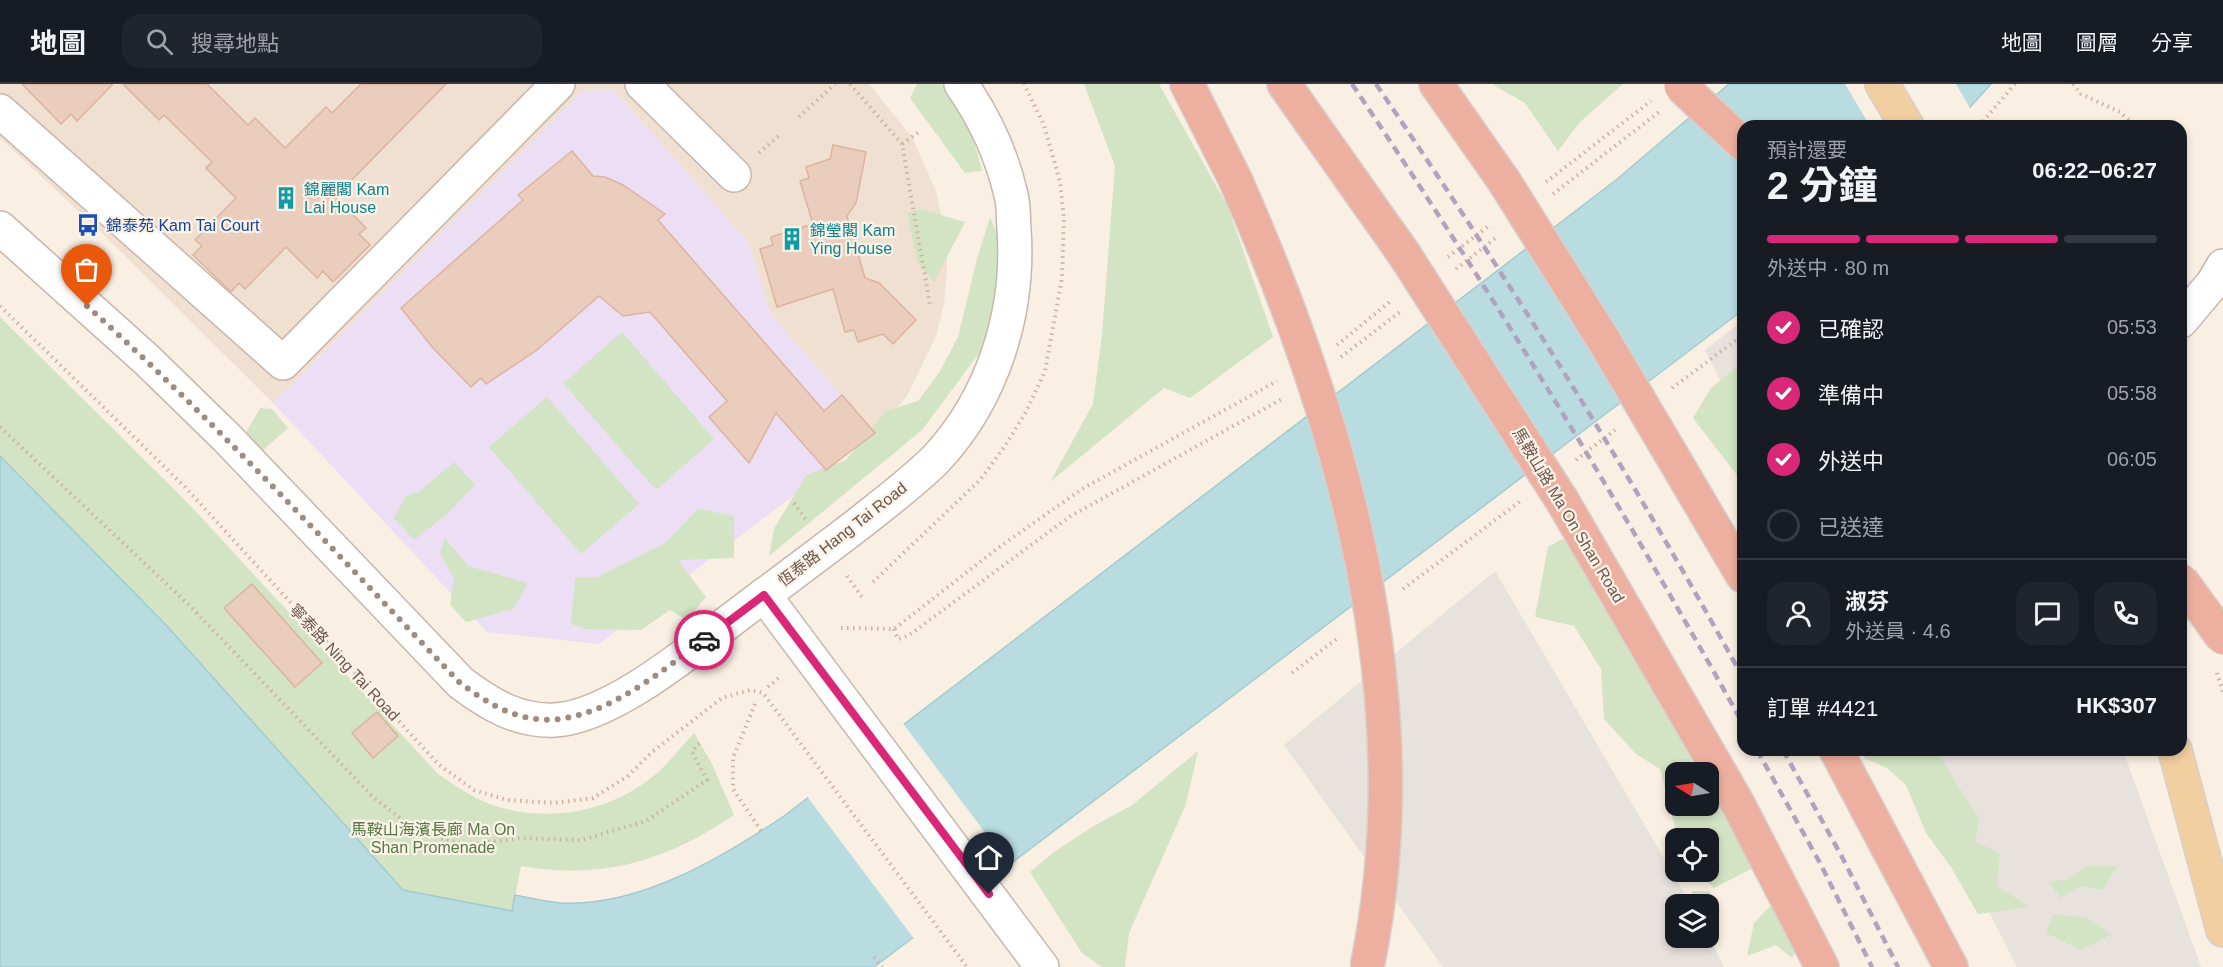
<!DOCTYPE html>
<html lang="zh-TW">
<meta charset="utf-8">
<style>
body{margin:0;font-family:Arial,"Noto Sans TC",sans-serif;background:#20242c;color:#f1f3f6;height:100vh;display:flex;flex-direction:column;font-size:22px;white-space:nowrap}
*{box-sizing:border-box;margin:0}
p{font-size:20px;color:#9ea1a6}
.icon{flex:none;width:33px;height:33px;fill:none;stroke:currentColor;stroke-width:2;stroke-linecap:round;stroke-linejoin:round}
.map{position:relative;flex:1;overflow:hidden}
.side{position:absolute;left:1737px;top:36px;width:450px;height:636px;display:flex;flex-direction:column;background:#171b24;border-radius:18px;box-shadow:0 3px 9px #0003}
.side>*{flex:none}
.needle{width:39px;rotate:281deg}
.buttons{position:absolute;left:1665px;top:678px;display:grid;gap:12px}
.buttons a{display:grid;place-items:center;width:54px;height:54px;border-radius:12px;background:#171b24;box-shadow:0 3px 9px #0003;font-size:30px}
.pin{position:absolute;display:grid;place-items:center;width:51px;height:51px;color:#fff;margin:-62px -26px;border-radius:50% 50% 50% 0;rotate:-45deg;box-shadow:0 0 6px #0007}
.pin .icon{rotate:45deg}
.courier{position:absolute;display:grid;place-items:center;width:60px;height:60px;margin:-30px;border:4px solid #db2777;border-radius:50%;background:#fff;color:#222;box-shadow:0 2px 8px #0007}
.overview em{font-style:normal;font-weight:700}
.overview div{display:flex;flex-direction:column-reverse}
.overview{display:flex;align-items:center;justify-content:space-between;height:102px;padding:0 30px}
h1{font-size:39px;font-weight:700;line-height:45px}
.bar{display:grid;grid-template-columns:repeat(4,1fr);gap:9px 6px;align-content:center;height:72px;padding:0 30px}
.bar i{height:8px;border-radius:4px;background:#363941}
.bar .current{background:#db2777}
.bar p{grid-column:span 4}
.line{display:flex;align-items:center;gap:15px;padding:0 30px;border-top:2px solid #363941}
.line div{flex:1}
.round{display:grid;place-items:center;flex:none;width:63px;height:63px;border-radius:18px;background:#20242c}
ol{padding:0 30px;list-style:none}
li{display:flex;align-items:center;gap:18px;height:66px}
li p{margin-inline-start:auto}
li .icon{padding:6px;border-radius:50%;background:#db2777;color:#fff;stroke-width:4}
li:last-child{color:#9ea1a6}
li i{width:33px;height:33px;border:3px solid #363941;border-radius:50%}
header{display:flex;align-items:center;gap:36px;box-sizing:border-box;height:84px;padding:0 30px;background:#171b24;border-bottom:2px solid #363941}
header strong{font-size:28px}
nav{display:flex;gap:33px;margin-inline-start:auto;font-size:21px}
.search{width:420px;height:54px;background:#20242c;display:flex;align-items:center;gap:15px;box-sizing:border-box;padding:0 21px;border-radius:18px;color:#9ea1a6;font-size:22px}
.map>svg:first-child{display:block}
</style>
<header>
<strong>地圖</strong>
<div class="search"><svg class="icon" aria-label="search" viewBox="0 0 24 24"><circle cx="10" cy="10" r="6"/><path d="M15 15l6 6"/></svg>搜尋地點</div>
<nav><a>地圖</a><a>圖層</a><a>分享</a></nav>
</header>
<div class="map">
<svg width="2223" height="883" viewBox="0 0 2223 883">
<rect width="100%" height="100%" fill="#f9efe2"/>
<path fill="#f0e0d1" d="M0 0H869L912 53 936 107 947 156V187L944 220 936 252 907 312 875 349 771 231 748 158 614 6 582 7 273 319 106 153 0 54Z"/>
<g fill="#e8e2dd">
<path d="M1743 236V341L1705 266Z"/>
<path d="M1495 487 1691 820H1676V854L1709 852 1724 883H1443L1284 661Z"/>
<path d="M1907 666H2123L2201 883H2017Z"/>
</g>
<path fill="#ecdff5" d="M614 6 748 158 771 231 875 349 599 560 487 548 273 319 582 7Z"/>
<g fill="#d2e4c3" fill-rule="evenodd">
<path d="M917 0H941L955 11 983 21 974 57 982 87 965 89 910 14Z"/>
<path d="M1084 0H1159L1228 123 1273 253 1190 314 1164 304 1050 398 1093 320 1102 251 1115 82Z"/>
<path d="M1494 0H1623L1580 38 1558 67 1525 19 1495 2Z"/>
<path d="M919 125 965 138 934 198 917 178 907 129Z"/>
<path d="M990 133 1004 166 999 208 983 264 922 346 769 472 774 445 806 391 846 376 886 327 918 317 939 289 958 253 977 175Z"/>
<path d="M0 233 186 417 438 690C457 703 477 717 499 723 553 739 614 726 656 690 670 678 682 662 694 649L711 678 734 731C666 777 603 796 521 782L512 828 403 806 167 542 0 372Z"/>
<path d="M622 248 714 355 656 406 563 299Z"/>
<path d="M1743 279V399L1693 334 1711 304 1740 280Z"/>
<path d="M547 313 639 420 581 470 489 363Z"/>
<path d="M260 324 272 325 288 344 260 369 243 354Z"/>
<path d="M454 378 475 401 446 431 414 456 394 434 406 412 419 408Z"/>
<path d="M698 425 734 432V474L678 476 706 513 687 536 670 526 641 546 586 545 571 540 575 494 597 493 665 459Z"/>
<path d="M445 454 468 482 528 499 513 525 466 538 450 521 454 494 440 470Z"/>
<path d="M1562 455 1577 464 1692 653 1691 678 1729 682 1762 750 1751 785 1714 804 1697 788H1708V754H1678L1660 685 1636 670 1604 635 1601 585 1574 542 1535 533 1548 463ZM1676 688H1708V722H1676Z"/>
<path d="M1864 666H1936L1979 735 1975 758 2000 769 1997 802 2029 823 1978 830 1951 783 1926 749 1906 701 1887 684 1864 674Z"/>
<path d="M1198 667 1186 720 1129 849 1125 883H1102L1082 869 1030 788 1054 768 1097 740 1131 722Z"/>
<path d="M2085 782H2118L2102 806 2081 802 2060 814 2049 797 2068 796Z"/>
<path d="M1692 807H1709L1720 827 1709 843 1708 820H1689Z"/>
<path d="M1775 817 1800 858 1792 874 1776 861 1747 872 1754 839Z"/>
<path d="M2053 830 2087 834 2112 850 2081 866 2046 849Z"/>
</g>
<path fill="#b9dce0" stroke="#a1cbd0" stroke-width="1.5" d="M1729 0H1991L1953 42H1743V226L874 883H0V372L167 542 403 806 512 827 515 811C530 814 546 818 561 819 640 823 721 774 784 732L1616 96Z"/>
<g fill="#f9efe2">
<path d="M1845 0H1956L1971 26 1957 42H1870Z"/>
<path d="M902 638 1011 783 915 856 806 711Z"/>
</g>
<g fill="#ebcdbd" stroke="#dcb39f" stroke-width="1.5">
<path d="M22 0H113L77 37 71 30 61 40Z"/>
<path d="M123 0H207L248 41 255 34 285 64 326 23 332 29 361 0H446L335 113 366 144 359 150 370 161 333 198 323 187 317 194 286 163 245 205 239 199 231 208 193 171 202 162 195 156 236 114 206 84 212 78 164 31 159 36Z"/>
<path d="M833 61 866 68 856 119 847 132 865 194 879 199 916 236 893 260 883 250 858 258 854 246 845 248 833 205 777 223 760 165 773 161 771 153 813 140 800 97 809 94 806 83 830 75Z"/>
<path d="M572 67 593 92 605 93 623 101 665 130 658 136 824 327 842 311 875 349 826 386 776 329 749 379 709 333 727 317 650 228 623 232 599 212 537 266 486 300 481 294 471 303 433 264 401 224 523 116 518 111Z"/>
<path d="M252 500 322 579 295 603 224 524Z"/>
<path d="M377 628 398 652 373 674 352 649Z"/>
</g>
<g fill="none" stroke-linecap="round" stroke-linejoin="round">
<g stroke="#c8b6ab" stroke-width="36">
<g id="minor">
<path d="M642 0 734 91"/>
<path d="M0 27 283 279 558 0"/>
<path d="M0 144 147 276 227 354 461 599C489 620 518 638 555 636 613 633 696 562 743 527 783 497 822 468 861 438 886 418 913 398 936 375 993 314 1020 228 1014 145 1013 134 1014 122 1011 111 1002 71 984 33 961 0"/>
<path d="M2181 237 2213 199 2223 182"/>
<path d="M764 511 1042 883"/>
</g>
</g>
<g stroke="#d6d0cd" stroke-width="36">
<g id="major">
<path d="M1882 0 1907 42"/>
<path d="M2175 666 2223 846"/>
</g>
</g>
<g stroke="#d6d0cd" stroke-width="36">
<g id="highway">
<path d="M1187 0 1235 95"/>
<path d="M1284 0 1404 170"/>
<path d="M1436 0 1504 97"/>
<path d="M1668 365 1743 492"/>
<path d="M1563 418 1737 718 1822 883"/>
<path d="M1836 666 1951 883"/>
</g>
</g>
<g stroke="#cfb0a1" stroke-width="4" stroke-dasharray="1.5 4.5" stroke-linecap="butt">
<path d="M850 0 902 60 930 221"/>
<path d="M2073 0 2081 10 2120 28 2135 42"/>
<path d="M799 33 835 0"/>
<path d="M1979 42 2015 0"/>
<path d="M902 60 919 48"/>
<path d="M759 69 781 50"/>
<path d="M1546 98 1651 17"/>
<path d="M1553 110 1659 28"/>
<path d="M1448 173 1490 141"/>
<path d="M1456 185 1497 153"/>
<path d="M0 222 185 403 438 680 474 706 507 716 554 719 593 714 628 692 652 668 722 614 750 606 763 609 967 883"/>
<path d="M1337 261 1392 216"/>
<path d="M1341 273 1400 228"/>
<path d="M1672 304 1743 251"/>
<path d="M0 343 189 521 374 714 408 740 439 754 468 761 520 754 581 756 646 737 707 696 692 668 702 656"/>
<path d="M1576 376 1615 346"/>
<path d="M794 419 807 437"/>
<path d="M847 492 862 513"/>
<path d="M873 498 980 396 1005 362 1026 328 1045 287 1062 194 1064 135 1060 98 1044 41 1024 0"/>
<path d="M1403 505 1522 416"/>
<path d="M841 544 894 545 998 464 1082 405 1277 297"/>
<path d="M894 545 898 555 908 552 1069 433 1282 315"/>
<path d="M1292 589 1339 553"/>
<path d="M2217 589 2223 608"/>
<path d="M768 603 780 593"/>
<path d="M755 620 733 674V705L762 748"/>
<path d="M874 873 882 883"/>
</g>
<use href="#minor" stroke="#fff" stroke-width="33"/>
<use href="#major" stroke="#f1cfa1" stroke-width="33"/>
<use href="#highway" stroke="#edaf9f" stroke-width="33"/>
<g stroke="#b1a3c0" stroke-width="4.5" stroke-dasharray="9 6" stroke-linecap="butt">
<path d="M1352 0C1492 208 1622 422 1743 640"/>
<path d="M1376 0C1507 193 1631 390 1743 594"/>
<path d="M1757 666 1820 779 1872 883"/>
<path d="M1783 666 1841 771 1898 883"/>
</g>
<g stroke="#d6d0cd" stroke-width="36" stroke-linecap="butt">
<g id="highway-bridge">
<path d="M1681 2 1743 60"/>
<path d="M1235 95C1343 339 1423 616 1367 883"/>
<path d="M1504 97 1603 255 1668 365"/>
<path d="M1404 170 1563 418"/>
<path d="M2181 496 2223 554"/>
</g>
</g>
<use href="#highway-bridge" stroke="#edaf9f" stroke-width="33"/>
</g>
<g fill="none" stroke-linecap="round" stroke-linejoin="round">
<path stroke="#9e8c80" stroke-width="6" stroke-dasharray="0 10.8" d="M87 222C219 341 338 471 461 600 480 613 498 626 521 632 586 651 655 592 704 556"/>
<path stroke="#db2777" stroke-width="8" d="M704 556 764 511 989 810"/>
</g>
<defs>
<g id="building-bare" transform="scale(1.8)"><path d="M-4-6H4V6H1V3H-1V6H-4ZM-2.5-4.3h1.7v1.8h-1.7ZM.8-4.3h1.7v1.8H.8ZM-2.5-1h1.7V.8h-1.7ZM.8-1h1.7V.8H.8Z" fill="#0f9aa8" stroke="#fcf3e8" stroke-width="2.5" paint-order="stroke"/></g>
<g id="bus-bare" transform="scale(1.8)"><path d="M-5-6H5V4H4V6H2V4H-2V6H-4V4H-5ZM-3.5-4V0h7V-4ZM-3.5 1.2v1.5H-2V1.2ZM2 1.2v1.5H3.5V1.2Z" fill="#1a4fb4" stroke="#fcf3e8" stroke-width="2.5" paint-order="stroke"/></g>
</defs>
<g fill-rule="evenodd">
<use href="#building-bare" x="286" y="114"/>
<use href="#bus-bare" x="88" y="141"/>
<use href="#building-bare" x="792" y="155"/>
</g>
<g text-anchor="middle" stroke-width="4.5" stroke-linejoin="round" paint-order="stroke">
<g font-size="16" fill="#0d838f" stroke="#fcf3e8" text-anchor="start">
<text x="304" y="111">錦麗閣 Kam<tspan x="304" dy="18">Lai House</tspan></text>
<text x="810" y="152">錦瑩閣 Kam<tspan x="810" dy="18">Ying House</tspan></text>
</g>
<g font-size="16" fill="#164399" stroke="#fcf3e8" text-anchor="start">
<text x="106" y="147">錦泰苑 Kam Tai Court</text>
</g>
<g font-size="16" fill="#6d564c" stroke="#fcf3e8">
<text transform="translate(1569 431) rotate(59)" y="6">馬鞍山路 Ma On Shan Road</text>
<text transform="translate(842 450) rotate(-38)" y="6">恆泰路 Hang Tai Road</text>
<text transform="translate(345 578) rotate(47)" y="6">寧泰路 Ning Tai Road</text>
</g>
<g font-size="16" fill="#597848" stroke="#fcf3e8">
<text x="433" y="751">馬鞍山海濱長廊 Ma On<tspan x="433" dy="18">Shan Promenade</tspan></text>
</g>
</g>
</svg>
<div class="buttons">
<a><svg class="needle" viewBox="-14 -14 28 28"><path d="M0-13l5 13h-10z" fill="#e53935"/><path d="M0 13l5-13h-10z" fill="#9ea1a6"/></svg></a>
<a><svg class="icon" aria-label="locate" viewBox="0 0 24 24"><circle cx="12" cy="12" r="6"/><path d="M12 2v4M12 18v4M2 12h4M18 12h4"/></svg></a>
<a><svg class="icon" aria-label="layers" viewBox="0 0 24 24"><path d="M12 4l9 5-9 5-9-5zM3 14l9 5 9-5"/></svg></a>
</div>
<div class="pin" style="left:87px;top:222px;background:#ea580c"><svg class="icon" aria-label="bag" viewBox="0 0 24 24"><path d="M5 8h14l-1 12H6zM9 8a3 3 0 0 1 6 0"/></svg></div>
<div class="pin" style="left:989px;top:810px;background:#1f2937"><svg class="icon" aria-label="home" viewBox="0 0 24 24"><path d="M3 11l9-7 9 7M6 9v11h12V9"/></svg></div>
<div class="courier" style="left:704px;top:556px"><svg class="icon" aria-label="car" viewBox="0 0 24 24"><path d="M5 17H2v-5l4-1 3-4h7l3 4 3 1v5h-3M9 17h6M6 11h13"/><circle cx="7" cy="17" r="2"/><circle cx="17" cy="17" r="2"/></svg></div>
<section class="side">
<div class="overview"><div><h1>2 分鐘</h1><p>預計還要</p></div><em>06:22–06:27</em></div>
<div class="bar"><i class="current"></i><i class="current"></i><i class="current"></i><i></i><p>外送中 · 80 m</p></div>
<ol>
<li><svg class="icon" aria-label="check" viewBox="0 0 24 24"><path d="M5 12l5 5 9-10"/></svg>已確認<p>05:53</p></li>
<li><svg class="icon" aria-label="check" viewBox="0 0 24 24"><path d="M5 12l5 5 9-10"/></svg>準備中<p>05:58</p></li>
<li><svg class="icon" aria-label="check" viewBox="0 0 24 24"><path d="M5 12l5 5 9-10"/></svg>外送中<p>06:05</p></li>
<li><i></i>已送達</li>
</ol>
<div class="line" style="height:108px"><a class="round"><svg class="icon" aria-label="person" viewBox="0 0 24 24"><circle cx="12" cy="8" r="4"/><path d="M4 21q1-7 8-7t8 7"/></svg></a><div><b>淑芬</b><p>外送員 · 4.6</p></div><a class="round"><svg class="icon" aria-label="chat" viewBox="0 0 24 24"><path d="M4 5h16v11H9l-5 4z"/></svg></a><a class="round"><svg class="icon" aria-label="phone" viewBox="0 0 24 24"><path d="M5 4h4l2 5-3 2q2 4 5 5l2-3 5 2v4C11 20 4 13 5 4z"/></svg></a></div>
<div class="line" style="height:78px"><div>訂單 #4421</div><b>HK$307</b></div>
</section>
</div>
